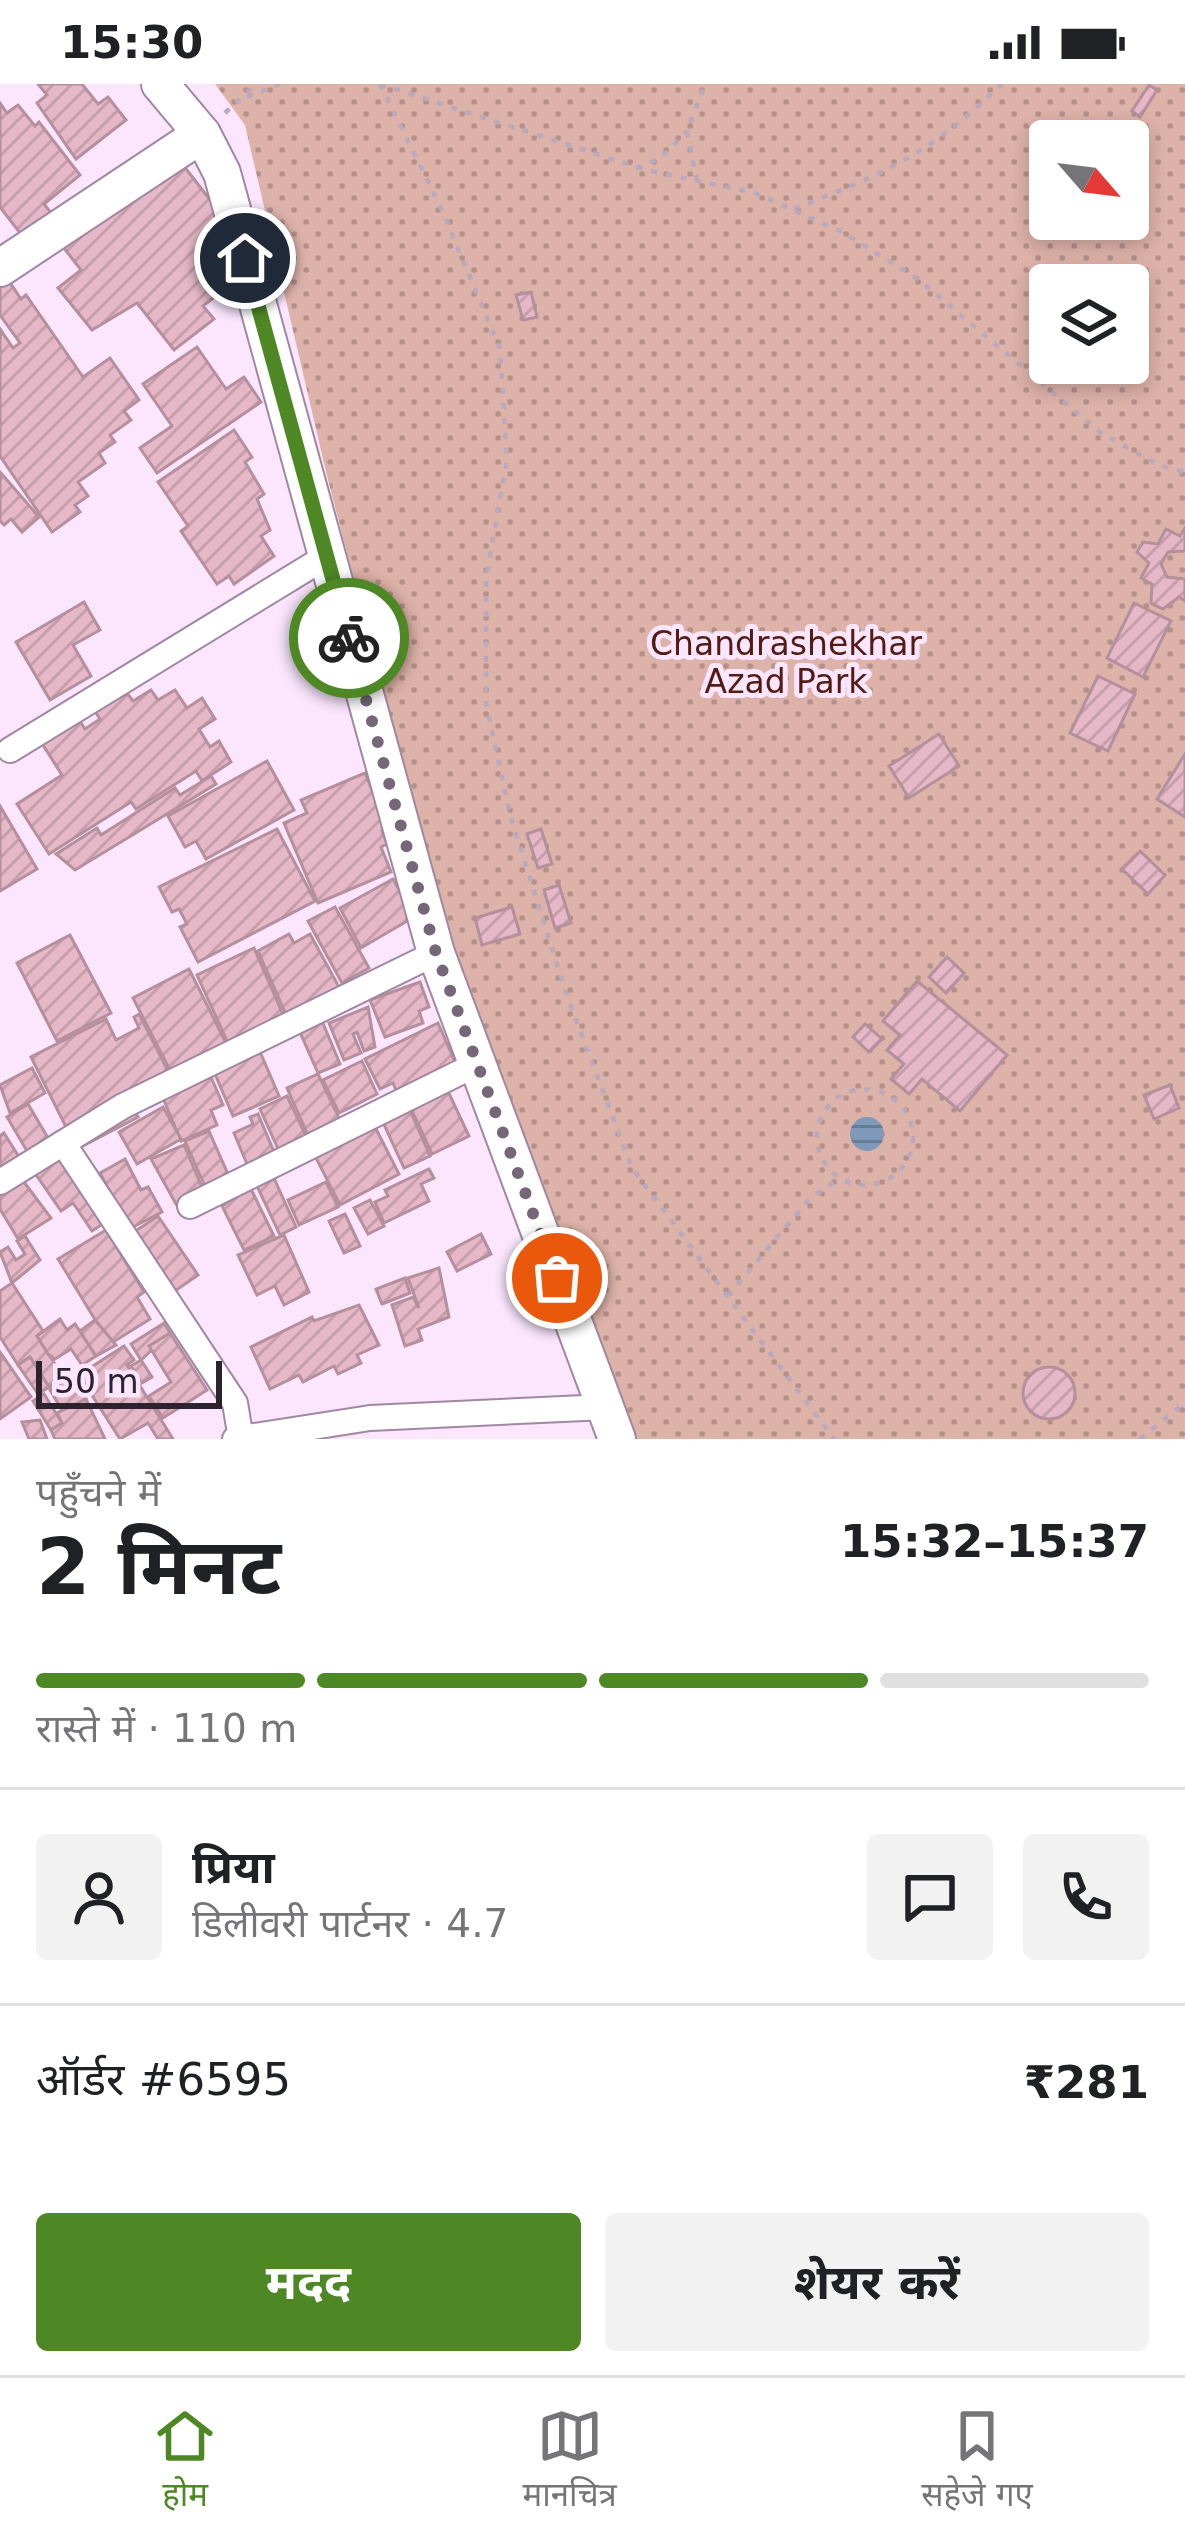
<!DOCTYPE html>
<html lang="hi">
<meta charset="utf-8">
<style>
body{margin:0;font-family:"DejaVu Sans","Noto Sans Devanagari",sans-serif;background:#f2f2f2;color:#202124;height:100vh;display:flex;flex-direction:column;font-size:45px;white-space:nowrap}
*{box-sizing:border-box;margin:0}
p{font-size:39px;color:#757577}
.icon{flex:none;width:66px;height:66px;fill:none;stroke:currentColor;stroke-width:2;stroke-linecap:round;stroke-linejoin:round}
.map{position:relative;height:1355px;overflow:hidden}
.drawer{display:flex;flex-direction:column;background:#fff;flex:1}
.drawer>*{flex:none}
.needle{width:78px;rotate:118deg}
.fabs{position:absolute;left:1029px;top:36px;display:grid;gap:24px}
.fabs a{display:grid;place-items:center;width:120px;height:120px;border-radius:12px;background:#fff;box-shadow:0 6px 18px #0003;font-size:60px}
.scale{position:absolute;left:36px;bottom:30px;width:186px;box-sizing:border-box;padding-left:12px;border:6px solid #2d232e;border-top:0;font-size:33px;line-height:42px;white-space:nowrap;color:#2d232e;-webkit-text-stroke:9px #fbe6fe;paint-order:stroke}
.pin{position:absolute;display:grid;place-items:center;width:102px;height:102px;color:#fff;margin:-51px;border:6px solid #fff;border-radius:50%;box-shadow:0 3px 12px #0007}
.courier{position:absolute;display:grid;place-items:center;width:120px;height:120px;margin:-60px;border:9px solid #4e8824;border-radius:50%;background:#fff;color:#222;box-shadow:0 3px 15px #0007}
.summary em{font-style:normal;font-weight:700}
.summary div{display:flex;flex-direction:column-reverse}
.summary{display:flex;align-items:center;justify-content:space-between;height:204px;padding:0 36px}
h1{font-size:78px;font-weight:700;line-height:90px}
.bar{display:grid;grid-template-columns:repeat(4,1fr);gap:18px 12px;align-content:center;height:144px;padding:0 36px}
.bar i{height:15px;border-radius:9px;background:#e0e0e0}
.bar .on{background:#4e8824}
.bar p{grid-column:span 4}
.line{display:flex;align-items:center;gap:30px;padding:0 36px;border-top:3px solid #e0e0e0}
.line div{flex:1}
.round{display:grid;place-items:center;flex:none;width:126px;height:126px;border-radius:12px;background:#f2f2f2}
.button{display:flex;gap:24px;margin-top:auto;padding:24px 36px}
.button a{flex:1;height:138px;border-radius:12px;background:#4e8824;color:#fff;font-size:48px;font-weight:700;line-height:138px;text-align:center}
.button a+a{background:#f2f2f2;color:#202124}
.status{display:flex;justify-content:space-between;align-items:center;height:84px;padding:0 60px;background:#fff;direction:ltr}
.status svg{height:33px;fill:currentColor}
.tab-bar{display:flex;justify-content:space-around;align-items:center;height:168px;border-top:3px solid #e0e0e0;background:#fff;font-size:33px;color:#757577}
.tab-bar a{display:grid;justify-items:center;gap:6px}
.tab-bar .on{color:#4e8824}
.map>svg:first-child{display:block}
</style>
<div class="status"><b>15:30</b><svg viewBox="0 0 49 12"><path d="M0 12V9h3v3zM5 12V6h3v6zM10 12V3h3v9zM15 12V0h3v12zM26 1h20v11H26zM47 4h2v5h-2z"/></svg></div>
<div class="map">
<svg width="1185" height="1355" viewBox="0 0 1185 1355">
<defs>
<pattern id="green-dots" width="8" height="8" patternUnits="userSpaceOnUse" patternTransform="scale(3)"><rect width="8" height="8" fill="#ddb2a8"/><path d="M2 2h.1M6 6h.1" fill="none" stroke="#b49089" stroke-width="1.8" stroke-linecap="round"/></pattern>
<pattern id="water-rules" width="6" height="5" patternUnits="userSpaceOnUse" patternTransform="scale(3)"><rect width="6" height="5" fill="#7f99b9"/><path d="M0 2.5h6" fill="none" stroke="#687c97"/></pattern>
<pattern id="building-hatch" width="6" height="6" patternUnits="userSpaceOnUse" patternTransform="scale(3)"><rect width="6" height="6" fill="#e6b8c7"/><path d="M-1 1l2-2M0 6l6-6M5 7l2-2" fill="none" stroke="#c69eab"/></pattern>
</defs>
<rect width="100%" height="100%" fill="#fbe6fe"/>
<path fill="url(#green-dots)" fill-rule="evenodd" d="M215 0H1185V1355H636L470 943 327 392 245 41ZM1050 57H1128V135H1050ZM1050 201H1128V279H1050Z"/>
<circle fill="url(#water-rules)" cx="867" cy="1050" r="17"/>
<g fill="url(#building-hatch)" stroke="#b68f9c" stroke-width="3">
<path d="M38 0H82L98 20 108 13 126 36 76 75 37 19 47 11Z"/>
<path d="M1149 1 1157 6 1140 33 1132 27Z"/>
<path d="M0 19 7 29 18 21 35 42 39 38 80 91 44 120 52 130 23 153 0 123Z"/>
<path d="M179 76 240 154 209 178 228 202 203 222 214 235 174 266 137 219 92 246 58 204 81 186 60 159Z"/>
<path d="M7 194 21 215 26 211 83 293 110 274 139 316 124 327 131 336 110 351 115 358 99 369 105 379 78 398 88 412 75 421 80 428 52 448 0 372V245L13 264 20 259 0 231V199Z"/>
<path d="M531 208 537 233 523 236 516 211Z"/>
<path d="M197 263 226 305 244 293 261 318 157 389 140 364 172 342 143 300Z"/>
<path d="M234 346 252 373 245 378 264 410 257 415 270 446 261 452 274 472 234 500 229 492 217 500 181 447 188 442 158 398Z"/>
<path d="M0 388 39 433 22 448 11 435 4 441 0 437Z"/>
<path d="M1166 445 1180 452 1185 444V467L1168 468 1161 480 1167 493 1185 495V517L1179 513 1163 525 1151 519 1152 500 1141 494 1149 479 1137 468 1143 458 1158 460Z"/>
<path d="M84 518 100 546 73 561 91 592 50 616 16 558Z"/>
<path d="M1134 519 1171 537 1143 593 1107 574Z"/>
<path d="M1098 592 1135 610 1108 667 1070 649Z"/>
<path d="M124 605 133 617 151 606 158 616 175 606 187 624 202 614 215 635 199 645 210 663 219 657 231 678 202 697 196 687 136 725 131 718 49 770 17 720 62 691 41 658 78 634 85 645 100 635 93 624Z"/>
<path d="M939 650 959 682 909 714 889 682Z"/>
<path d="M1185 670V733L1157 715Z"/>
<path d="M267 677 294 726 206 775 196 757 185 763 168 732Z"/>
<path d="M365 689 388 745 382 747 387 760 381 763 391 788 318 819 284 739 307 729 301 716Z"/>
<path d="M211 692 216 700 75 786 56 770 97 744 101 751 175 704 180 711Z"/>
<path d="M0 722 37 785 0 807Z"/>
<path d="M277 745 315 817 198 878 180 843 187 840 179 825 172 828 159 803Z"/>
<path d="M541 745 552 780 538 784 527 750Z"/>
<path d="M1140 767 1165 791 1148 810 1122 785Z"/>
<path d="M393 795 414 833 361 864 340 824Z"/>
<path d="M559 801 571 839 555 844 544 806Z"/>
<path d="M335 823 369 884 342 899 308 837Z"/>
<path d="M512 823 520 850 482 861 475 834Z"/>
<path d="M289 850 294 859 310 850 339 903 288 935 258 867Z"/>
<path d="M70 851 111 929 57 957 17 879Z"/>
<path d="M254 864 284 933 228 959 197 891Z"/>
<path d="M947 873 964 889 946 909 929 893Z"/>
<path d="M189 885 227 961 172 990 133 914Z"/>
<path d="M917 897 1007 971 960 1027 922 995 909 1010 891 995 904 980 887 966 900 951 883 937Z"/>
<path d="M420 898 429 923 419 927 423 939 385 953 370 916Z"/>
<path d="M368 923 375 963 364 967 357 948 353 950 361 969 344 976 329 939Z"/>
<path d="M139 930 171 993 132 1021 138 1033 77 1065 31 973 106 935 116 956 139 944 134 933Z"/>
<path d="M322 937 340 980 318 989 299 946Z"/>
<path d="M438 939 455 978 398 1011 393 999 380 1005 365 975Z"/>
<path d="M865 940 882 955 869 968 853 953Z"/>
<path d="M258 963 279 1012 233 1032 212 983Z"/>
<path d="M362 977 377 1010 339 1029 323 996Z"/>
<path d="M32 984 45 1009 10 1029 0 1001Z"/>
<path d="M318 990 340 1036 308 1051 287 1004Z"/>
<path d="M211 993 223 1021 211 1026 217 1041 181 1057 163 1014Z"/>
<path d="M1170 1001 1179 1024 1154 1035 1144 1011Z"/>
<path d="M446 1003 469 1052 432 1070 409 1020Z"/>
<path d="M287 1012 307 1054 279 1067 260 1025Z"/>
<path d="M28 1020 48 1054 27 1067 7 1033Z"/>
<path d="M163 1023 181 1055 137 1080 119 1048Z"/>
<path d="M409 1024 430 1072 404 1084 382 1036Z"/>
<path d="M258 1030 277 1075 250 1087 234 1049 253 1040 250 1033Z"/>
<path d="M374 1041 399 1090 340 1121 315 1072Z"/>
<path d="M209 1047 231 1097 207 1107 185 1057Z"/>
<path d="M4 1049 26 1084 0 1100V1052Z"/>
<path d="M69 1055 119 1129 92 1147 73 1119 61 1127 30 1082Z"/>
<path d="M184 1061 204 1108 176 1120 151 1075Z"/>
<path d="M125 1075 141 1106 148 1103 162 1128 129 1145 100 1089Z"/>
<path d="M429 1085 434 1094 421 1100 429 1117 384 1139 375 1118 388 1112 385 1106Z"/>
<path d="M273 1092 296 1143 280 1151 256 1100Z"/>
<path d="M21 1094 51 1134 18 1155 0 1125V1107Z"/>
<path d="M326 1098 338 1123 299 1141 288 1116Z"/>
<path d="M249 1101 274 1152 244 1166 222 1122Z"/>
<path d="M370 1116 384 1142 368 1150 354 1124Z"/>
<path d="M345 1130 360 1162 344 1169 329 1137Z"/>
<path d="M158 1132 198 1191 172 1209 128 1152Z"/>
<path d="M106 1146 144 1208 137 1213 150 1235 110 1260 58 1175Z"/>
<path d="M481 1150 491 1170 457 1187 447 1168Z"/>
<path d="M284 1151 309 1208 284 1221 275 1202 257 1211 238 1171Z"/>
<path d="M25 1152 40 1176 12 1199 0 1168 8 1163 16 1176 25 1170 17 1157Z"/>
<path d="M439 1184 449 1233 418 1245 422 1256 405 1262 392 1221 413 1213 419 1224 408 1194Z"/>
<path d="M405 1194 410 1209 382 1220 376 1205Z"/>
<path d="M12 1199 43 1247 37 1252 64 1294 49 1303 30 1273 18 1281 0 1253V1207Z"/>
<path d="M359 1221 379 1261 357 1271 361 1279 338 1290 334 1282 303 1298 299 1291 270 1305 251 1263 312 1233 314 1237Z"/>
<path d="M60 1235 67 1246 75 1240 96 1272 82 1281 71 1265 55 1275 48 1270 37 1252Z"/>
<path d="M95 1236 116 1261 96 1272 80 1247Z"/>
<path d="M164 1239 170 1249 141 1276 131 1260Z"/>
<path d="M170 1249 207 1306 163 1334 149 1312 171 1298 149 1262Z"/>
<path d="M124 1262 134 1276 127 1281 173 1355H158L148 1339 120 1355 79 1291Z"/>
<path d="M0 1268 31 1313 0 1335Z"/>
<path d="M30 1273 49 1303 38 1310 18 1281Z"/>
<path d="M141 1276 152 1293 142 1299 131 1282Z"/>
<circle cx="1049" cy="1309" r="26"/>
<path d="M72 1292 86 1315 63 1328 50 1306Z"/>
<path d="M44 1310 62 1339 51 1346 33 1317Z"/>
<path d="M86 1315 105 1355H55L51 1346 62 1339 57 1329Z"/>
<path d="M40 1336 47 1355H29L22 1338Z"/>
</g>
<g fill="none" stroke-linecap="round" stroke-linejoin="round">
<g stroke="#a087a3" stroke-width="28">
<g id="street">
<path d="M10 666 327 472"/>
<path d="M63 1059 235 1319 241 1355"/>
<path d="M0 1098 123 1022 436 869"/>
<path d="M190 1122 475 981"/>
<path d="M235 1355 370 1334 606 1323"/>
</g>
</g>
<g stroke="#a087a3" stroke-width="40">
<g id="secondary">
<path d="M160 0 202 50 222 89 436 869 617 1355"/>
<path d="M0 184 202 50"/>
</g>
</g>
<g stroke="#baa9bd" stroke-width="4.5" stroke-dasharray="6 9" stroke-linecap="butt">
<path d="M380 0 441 124 500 265 507 375 486 495V619L510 731 568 915 632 1084 834 1355"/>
<path d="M380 0 646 86 755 109 844 149 918 195 1101 349 1161 382 1185 388"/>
<path d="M247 13 280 0"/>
<path d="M225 29 256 0"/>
<path d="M636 84 661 74 687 47"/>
<path d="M697 97 687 47 705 0"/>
<path d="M794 125C888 88 928 71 1002 0"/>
<circle cx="865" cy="1053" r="48"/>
<path d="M728 1212 810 1114 839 1095"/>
<path d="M1140 1355 1185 1318"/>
</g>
<use href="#street" stroke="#fff" stroke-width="24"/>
<use href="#secondary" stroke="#fff" stroke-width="36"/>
</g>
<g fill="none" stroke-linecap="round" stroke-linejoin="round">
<path stroke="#756777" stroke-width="12" stroke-dasharray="0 21.6" d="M349 554 436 869 557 1194"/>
<path stroke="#4e8824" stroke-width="15" d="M245 174 349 554"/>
</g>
<g text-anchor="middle" stroke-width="10" stroke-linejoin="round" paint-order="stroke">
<g font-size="33" fill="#531b12" stroke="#fbe6fe">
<text x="786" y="571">Chandrashekhar<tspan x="786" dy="38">Azad Park</tspan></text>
</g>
</g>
</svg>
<div class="fabs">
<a><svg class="needle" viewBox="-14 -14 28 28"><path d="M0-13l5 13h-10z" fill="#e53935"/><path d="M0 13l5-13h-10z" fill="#757577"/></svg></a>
<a><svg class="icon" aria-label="layers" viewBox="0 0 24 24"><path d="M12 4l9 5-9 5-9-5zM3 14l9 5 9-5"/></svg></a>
</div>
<div class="scale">50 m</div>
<div class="pin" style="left:557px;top:1194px;background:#ea580c"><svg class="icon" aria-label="bag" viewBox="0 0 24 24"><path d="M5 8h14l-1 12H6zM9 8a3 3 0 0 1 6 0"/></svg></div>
<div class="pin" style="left:245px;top:174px;background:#1f2937"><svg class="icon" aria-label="home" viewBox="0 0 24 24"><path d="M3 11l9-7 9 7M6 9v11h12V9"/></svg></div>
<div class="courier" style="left:349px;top:554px"><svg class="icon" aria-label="bike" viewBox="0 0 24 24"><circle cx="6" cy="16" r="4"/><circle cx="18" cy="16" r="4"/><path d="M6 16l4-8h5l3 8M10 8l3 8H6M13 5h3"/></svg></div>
</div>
<section class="drawer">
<div class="summary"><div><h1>2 मिनट</h1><p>पहुँचने में</p></div><em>15:32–15:37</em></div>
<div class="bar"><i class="on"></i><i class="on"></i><i class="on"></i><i></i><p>रास्ते में · 110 m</p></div>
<div class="line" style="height:216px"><a class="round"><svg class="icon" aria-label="person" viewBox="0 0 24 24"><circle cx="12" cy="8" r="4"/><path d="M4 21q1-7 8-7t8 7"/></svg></a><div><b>प्रिया</b><p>डिलीवरी पार्टनर · 4.7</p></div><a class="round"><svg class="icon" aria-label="chat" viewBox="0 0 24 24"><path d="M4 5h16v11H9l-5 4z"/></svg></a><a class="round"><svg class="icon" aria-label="phone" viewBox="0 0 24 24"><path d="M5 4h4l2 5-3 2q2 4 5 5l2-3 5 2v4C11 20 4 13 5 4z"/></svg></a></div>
<div class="line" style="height:156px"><div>ऑर्डर #6595</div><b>₹281</b></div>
<div class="button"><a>मदद</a><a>शेयर करें</a></div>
</section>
<nav class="tab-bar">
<a class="on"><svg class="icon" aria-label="home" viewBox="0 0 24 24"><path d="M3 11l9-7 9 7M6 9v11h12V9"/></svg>होम</a>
<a><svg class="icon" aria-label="map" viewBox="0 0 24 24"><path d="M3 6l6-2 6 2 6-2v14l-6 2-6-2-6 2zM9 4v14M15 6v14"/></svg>मानचित्र</a>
<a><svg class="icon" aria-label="saved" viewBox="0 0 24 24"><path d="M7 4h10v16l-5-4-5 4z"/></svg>सहेजे गए</a>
</nav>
